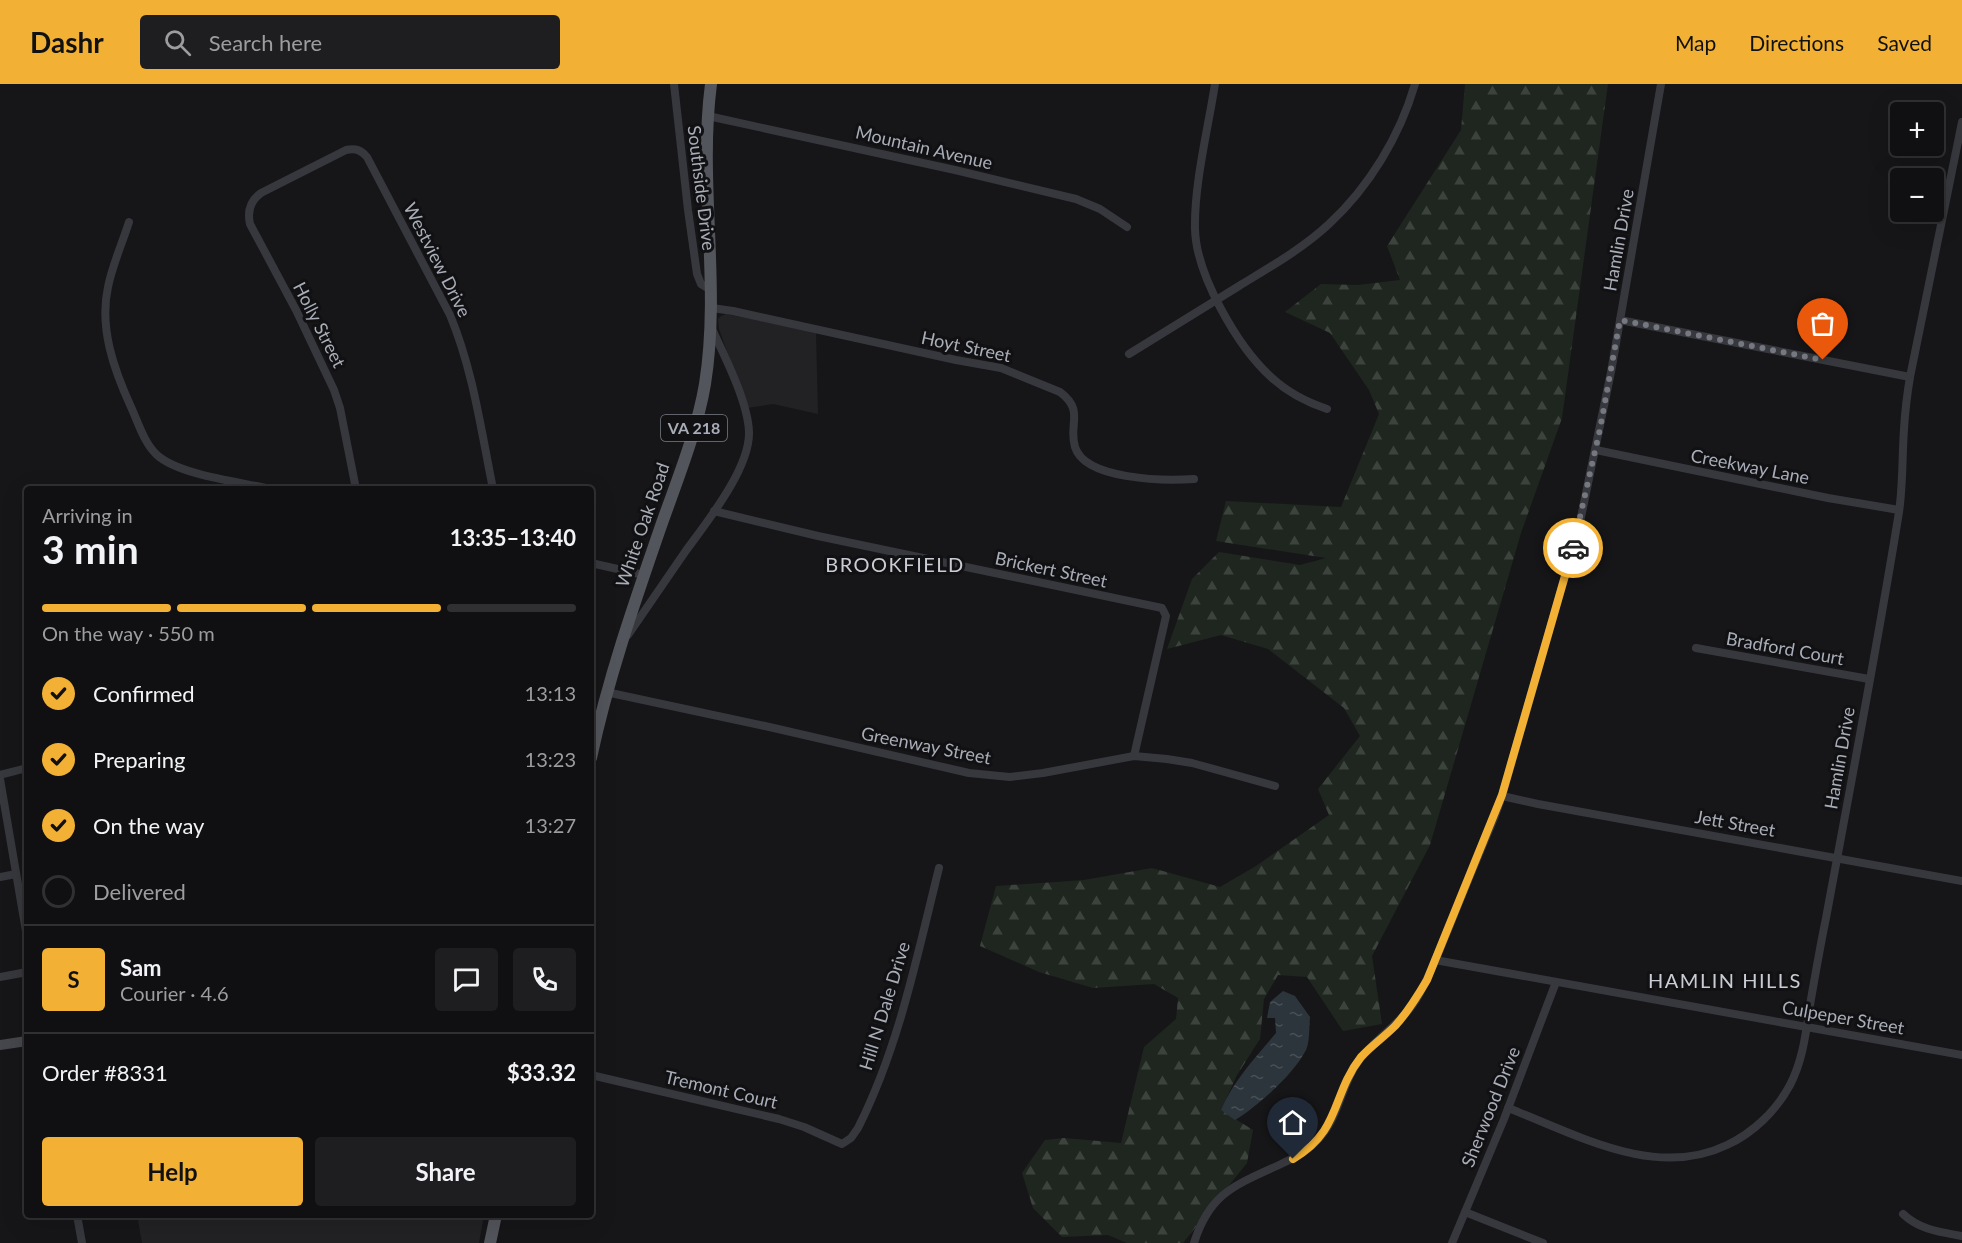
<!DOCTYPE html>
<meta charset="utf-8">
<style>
body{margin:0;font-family:Lato,sans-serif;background:#1e1e20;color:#f1f3f6;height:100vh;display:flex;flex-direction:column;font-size:22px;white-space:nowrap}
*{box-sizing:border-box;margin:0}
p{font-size:20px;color:#9c9d9f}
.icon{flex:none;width:33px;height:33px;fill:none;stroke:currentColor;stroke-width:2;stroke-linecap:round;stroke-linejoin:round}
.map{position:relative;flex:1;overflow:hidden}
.side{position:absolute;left:24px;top:402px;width:570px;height:732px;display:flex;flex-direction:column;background:#101012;border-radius:6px;box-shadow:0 6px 24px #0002,0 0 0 2px #303032}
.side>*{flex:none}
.buttons{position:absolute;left:1890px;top:18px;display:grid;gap:12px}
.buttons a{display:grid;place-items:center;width:54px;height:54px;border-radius:6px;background:#101012;box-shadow:0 6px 24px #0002,0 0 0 2px #303032;font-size:30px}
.pin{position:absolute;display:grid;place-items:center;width:51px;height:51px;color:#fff;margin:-62px -26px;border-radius:50% 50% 50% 0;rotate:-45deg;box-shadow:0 0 6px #0007}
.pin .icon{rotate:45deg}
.courier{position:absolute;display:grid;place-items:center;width:60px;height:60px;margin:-30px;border:4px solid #f2b134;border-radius:50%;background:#fff;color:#222;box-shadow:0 2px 8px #0007}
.summary em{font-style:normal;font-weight:700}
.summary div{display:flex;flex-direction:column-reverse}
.summary{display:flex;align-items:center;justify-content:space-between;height:102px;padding:0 18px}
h1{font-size:39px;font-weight:700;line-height:45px}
.bar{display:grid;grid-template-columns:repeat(4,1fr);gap:9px 6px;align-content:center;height:72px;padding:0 18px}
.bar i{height:8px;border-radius:4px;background:#303032}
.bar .active{background:#f2b134}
.bar p{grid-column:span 4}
.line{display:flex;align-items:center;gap:15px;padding:0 18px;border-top:2px solid #303032}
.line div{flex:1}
.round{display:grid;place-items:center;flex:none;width:63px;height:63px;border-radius:6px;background:#1e1e20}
ol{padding:0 18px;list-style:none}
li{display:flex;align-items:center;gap:18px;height:66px}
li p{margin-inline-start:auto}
li .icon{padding:6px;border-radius:50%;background:#f2b134;color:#111;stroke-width:4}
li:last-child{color:#9c9d9f}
li i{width:33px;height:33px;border:3px solid #303032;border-radius:50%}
.action{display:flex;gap:12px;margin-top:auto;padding:12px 18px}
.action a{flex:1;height:69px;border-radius:6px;background:#f2b134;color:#111;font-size:24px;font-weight:700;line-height:69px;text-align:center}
.action a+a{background:#1e1e20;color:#f1f3f6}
header{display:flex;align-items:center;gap:36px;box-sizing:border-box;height:84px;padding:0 30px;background:#f2b134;color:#111}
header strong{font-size:28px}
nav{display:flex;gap:33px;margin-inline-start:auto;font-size:21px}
.search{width:420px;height:54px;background:#1e1e20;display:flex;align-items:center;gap:15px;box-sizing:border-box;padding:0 21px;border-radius:6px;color:#9c9d9f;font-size:22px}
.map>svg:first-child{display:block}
</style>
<header>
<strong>Dashr</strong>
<div class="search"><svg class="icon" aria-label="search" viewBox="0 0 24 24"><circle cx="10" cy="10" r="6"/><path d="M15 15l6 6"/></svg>Search here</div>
<nav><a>Map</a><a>Directions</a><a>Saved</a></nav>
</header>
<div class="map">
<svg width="1962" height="1159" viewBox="0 0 1962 1159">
<defs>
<pattern id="forest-firs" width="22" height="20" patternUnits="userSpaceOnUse" patternTransform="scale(1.5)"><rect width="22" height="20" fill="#1e261f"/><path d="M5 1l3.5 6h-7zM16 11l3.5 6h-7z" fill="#3c433d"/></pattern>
<pattern id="water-ripples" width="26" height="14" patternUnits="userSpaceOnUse" patternTransform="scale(1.5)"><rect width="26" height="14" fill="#2c353c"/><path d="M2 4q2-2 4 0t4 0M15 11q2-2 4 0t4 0" fill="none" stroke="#485056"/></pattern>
</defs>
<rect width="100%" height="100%" fill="#161618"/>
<g fill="#222225">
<path d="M726 230 816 248 818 330 773 320 747 324 719 245 718 235 721 232Z"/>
<path d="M137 1131H484L479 1159H142Z"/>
</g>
<path fill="url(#forest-firs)" d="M1465 0H1608L1562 334 1521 449 1430 761 1372 872 1382 940 1343 947 1307 893 1278 891 1264 915 1260 955 1237 991 1221 1026 1253 1046 1247 1079 1183 1159H1127L1108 1151 1062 1153 1033 1124 1022 1089 1045 1056 1064 1054 1121 1059 1144 963 1176 935 1178 914 1154 900 1093 904 1039 888 980 862 996 802 1084 796 1152 784 1220 803 1256 782 1329 731 1318 705 1360 652 1344 624 1268 565 1221 551 1167 565 1192 495 1219 468 1300 481 1326 474 1216 457 1226 417 1341 423 1379 330 1369 306 1330 249 1285 228 1321 200 1358 201 1400 196 1387 162 1461 46Z"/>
<path fill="url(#water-ripples)" d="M1283 907 1295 912 1310 933C1309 943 1310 957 1306 966 1294 990 1258 1022 1235 1036L1221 1026C1233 997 1256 973 1276 949L1275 934H1267L1270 918Z"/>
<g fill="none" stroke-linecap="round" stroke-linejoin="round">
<g stroke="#37383d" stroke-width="8">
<path d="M674 0 688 126 697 190 701 200 711 206"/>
<path d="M1215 0C1208 45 1194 100 1195 145 1196 191 1238 263 1271 293 1287 308 1306 318 1327 325"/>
<path d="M708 32 955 86 1076 115 1100 125 1127 143"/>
<path d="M129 138C122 160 112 182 108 203 99 244 114 286 131 323 138 338 144 359 157 371 179 391 240 398 270 405"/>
<path d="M712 224 733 227 956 276 1001 284 1060 308C1085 327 1068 340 1075 363 1085 396 1165 397 1194 395"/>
<path d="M1620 236 1910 293"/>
<path d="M1129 270C1166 247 1202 225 1239 202 1270 183 1302 165 1329 140 1369 103 1400 52 1415 0"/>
<path d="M1596 366 1828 414 1899 426"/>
<path d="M356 405 340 324 334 306 296 226 250 140C247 127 250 117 261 109L346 66C356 64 361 66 367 73L450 231C473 286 481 346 493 405"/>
<path d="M714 427 818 452 1162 524 1166 532 1134 672"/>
<path d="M591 479 644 491"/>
<path d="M628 551C647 523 666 496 685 468 706 439 750 385 749 348 748 318 725 273 712 245"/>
<path d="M1696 564 1869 595"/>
<path d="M606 608 765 642 969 689 1010 693 1043 689 1134 672 1167 675 1192 679 1275 702"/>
<path d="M0 691 27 684"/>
<path d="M0 695 27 853"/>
<path d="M1502 712 1538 720 1962 797"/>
<path d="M0 793 16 790"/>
<path d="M1435 876 1962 971"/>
<path d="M0 893 27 888"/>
<path d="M591 991 779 1035 804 1043 842 1060 851 1054 858 1044C899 963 917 872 939 784"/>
<path d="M1508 1024C1576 1050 1655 1096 1727 1061 1753 1049 1776 1027 1790 1001 1803 976 1806 948 1810 921 1815 892 1820 863 1826 834 1851 699 1877 564 1899 428 1903 401 1902 373 1904 345 1905 328 1907 311 1910 293L1962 38"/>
<path d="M1465 1128 1543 1159"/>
<path d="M1903 1130C1920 1146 1940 1148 1962 1152"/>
<path d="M77 1131 82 1159"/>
<path d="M1194 1159C1210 1108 1236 1101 1281 1080 1296 1073 1310 1066 1321 1052 1339 1031 1342 1001 1357 979 1373 956 1400 941 1416 916 1429 894 1438 869 1448 846 1463 808 1479 770 1495 732L1502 712 1579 443 1611 288 1661 0"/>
<path d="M1452 1159 1504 1035 1556 898"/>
</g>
<path stroke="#45474d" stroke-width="10" d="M0 961 27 957"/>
<g stroke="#53555c" stroke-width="12">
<path d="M591 674C608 594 635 517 662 439 678 394 697 347 705 300 721 200 698 100 711 0"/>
<path d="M490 1159 496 1131"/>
</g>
</g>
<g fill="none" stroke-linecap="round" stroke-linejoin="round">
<path stroke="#757880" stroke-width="6" stroke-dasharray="0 10.8" d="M1573 464 1600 345 1620 236 1823 276"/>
<path stroke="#f2b134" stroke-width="8" d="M1293 1075C1342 1046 1331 1011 1361 973 1371 962 1384 953 1395 942 1408 928 1417 913 1427 896L1502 711 1573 464"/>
</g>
<g text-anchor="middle" stroke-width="6" stroke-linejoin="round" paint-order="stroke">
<rect fill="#111113" stroke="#7b7e86" stroke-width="1.5" x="661" y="331" width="66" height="26" rx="4.5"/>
<g font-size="16" font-weight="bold" fill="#a8adb8">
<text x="694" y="350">VA 218</text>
</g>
<g font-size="18" fill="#a8adb8" stroke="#111113">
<text transform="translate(924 64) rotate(13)" y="6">Mountain Avenue</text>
<text transform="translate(701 104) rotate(83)" y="6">Southside Drive</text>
<text transform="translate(1619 156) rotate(-80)" y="6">Hamlin Drive</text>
<text transform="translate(437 176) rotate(63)" y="6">Westview Drive</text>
<text transform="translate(319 241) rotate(63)" y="6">Holly Street</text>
<text transform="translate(966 263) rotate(12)" y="6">Hoyt Street</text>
<text transform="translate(1750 383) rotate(11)" y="6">Creekway Lane</text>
<text transform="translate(643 441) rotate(-71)" y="6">White Oak Road</text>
<text transform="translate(1051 486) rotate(12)" y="6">Brickert Street</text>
<text transform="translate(1785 565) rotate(10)" y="6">Bradford Court</text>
<text transform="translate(926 662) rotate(11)" y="6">Greenway Street</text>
<text transform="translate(1840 674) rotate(-80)" y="6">Hamlin Drive</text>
<text transform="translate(1735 740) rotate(10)" y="6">Jett Street</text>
<text transform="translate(885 922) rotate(-73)" y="6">Hill N Dale Drive</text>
<text transform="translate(1843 934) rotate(10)" y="6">Culpeper Street</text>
<text transform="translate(721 1006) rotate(13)" y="6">Tremont Court</text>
<text transform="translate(1491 1023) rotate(-68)" y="6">Sherwood Drive</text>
</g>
<g font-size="20" letter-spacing="1.5" fill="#c9ccd4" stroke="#111113">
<text x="895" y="488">BROOKFIELD</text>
<text x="1725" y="904">HAMLIN HILLS</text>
</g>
</g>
</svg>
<div class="buttons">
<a>+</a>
<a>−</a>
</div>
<div class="pin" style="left:1823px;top:276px;background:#ea580c"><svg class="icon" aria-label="bag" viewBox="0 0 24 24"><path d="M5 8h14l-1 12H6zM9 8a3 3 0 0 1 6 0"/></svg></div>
<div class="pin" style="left:1293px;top:1075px;background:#1f2937"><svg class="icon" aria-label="home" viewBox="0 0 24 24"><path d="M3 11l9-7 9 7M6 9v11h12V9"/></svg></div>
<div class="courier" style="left:1573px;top:464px"><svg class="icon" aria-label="car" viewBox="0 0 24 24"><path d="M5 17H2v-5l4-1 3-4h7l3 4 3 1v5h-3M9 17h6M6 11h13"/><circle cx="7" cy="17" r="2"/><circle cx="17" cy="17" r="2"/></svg></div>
<section class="side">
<div class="summary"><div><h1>3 min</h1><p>Arriving in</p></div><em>13:35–13:40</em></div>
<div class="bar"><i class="active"></i><i class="active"></i><i class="active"></i><i></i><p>On the way · 550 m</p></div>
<ol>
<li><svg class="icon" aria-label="check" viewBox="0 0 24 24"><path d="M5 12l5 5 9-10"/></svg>Confirmed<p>13:13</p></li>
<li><svg class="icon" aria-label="check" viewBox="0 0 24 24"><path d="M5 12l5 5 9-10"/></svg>Preparing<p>13:23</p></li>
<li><svg class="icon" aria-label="check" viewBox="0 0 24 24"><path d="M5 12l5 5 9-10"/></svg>On the way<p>13:27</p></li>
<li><i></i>Delivered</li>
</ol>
<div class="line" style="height:108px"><b class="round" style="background:#f2b134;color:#111">S</b><div><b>Sam</b><p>Courier · 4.6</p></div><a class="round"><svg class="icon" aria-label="chat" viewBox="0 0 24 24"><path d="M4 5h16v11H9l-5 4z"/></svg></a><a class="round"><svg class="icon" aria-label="phone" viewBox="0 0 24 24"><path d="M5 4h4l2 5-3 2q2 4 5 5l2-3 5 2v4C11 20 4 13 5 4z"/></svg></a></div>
<div class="line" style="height:78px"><div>Order #8331</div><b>$33.32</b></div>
<div class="action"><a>Help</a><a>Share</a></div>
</section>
</div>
